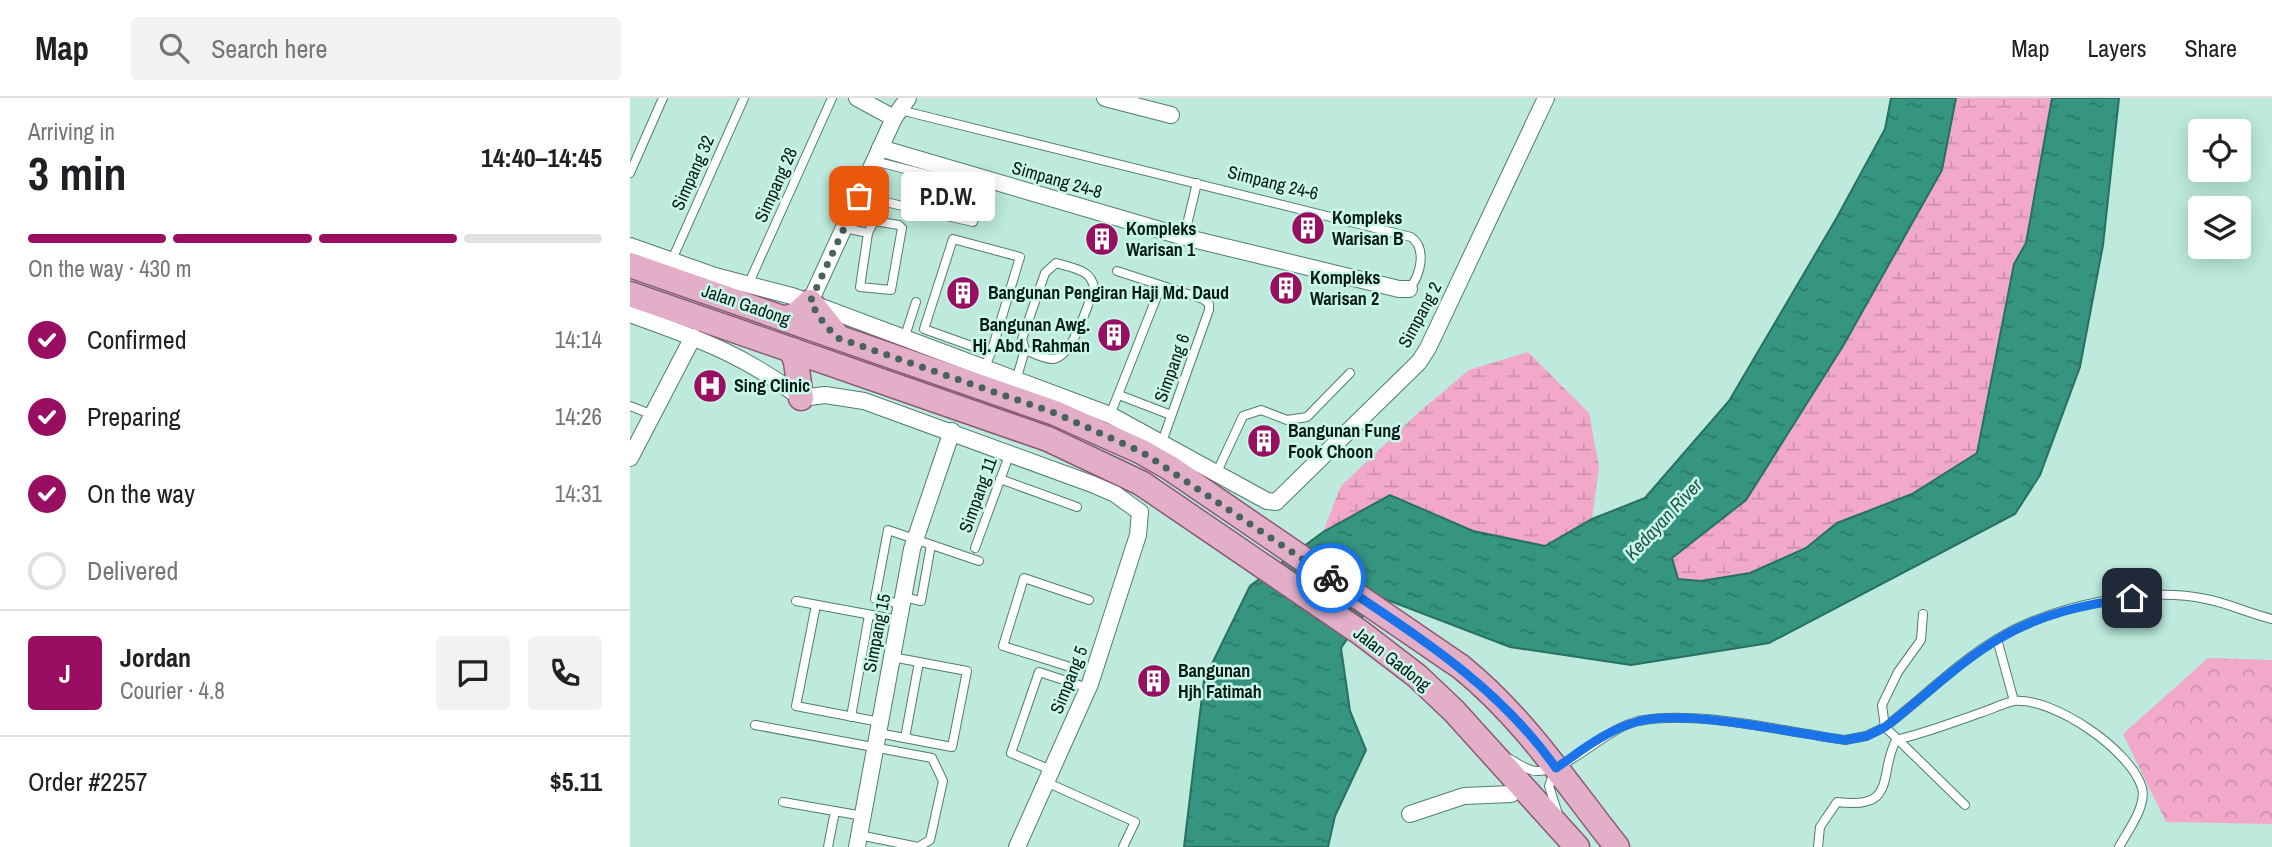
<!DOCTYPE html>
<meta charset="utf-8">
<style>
body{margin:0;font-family:"Archivo Narrow",sans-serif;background:#f2f2f2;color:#202124;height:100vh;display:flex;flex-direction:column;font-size:26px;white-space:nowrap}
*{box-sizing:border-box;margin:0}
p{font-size:23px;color:#757577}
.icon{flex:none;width:38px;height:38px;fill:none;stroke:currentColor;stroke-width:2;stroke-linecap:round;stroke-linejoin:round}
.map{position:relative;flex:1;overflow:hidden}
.sheet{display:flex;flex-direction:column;background:#fff;width:630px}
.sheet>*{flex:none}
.controls{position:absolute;left:1558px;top:21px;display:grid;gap:14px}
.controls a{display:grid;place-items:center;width:63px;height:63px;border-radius:7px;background:#fff;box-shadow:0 4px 18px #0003;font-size:35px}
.pin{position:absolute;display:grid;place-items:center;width:60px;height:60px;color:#fff;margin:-30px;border-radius:14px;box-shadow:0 4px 10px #0006}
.courier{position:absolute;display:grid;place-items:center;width:70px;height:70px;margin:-35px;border:5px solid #1a73e8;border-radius:50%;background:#fff;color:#222;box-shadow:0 2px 9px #0007}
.bubble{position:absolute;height:49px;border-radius:7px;background:#fff;box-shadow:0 4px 18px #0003;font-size:23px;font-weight:700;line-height:49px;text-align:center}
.summary em{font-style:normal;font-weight:700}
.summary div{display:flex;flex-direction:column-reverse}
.summary{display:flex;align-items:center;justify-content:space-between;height:119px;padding:0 28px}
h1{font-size:46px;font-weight:700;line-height:52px}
.bar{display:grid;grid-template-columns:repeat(4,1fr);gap:10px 7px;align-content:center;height:84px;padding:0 28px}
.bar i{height:9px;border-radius:5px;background:#e0e0e0}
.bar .on{background:#980f62}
.bar p{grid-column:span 4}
.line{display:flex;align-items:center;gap:18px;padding:0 28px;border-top:2px solid #e0e0e0}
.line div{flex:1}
.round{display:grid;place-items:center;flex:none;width:74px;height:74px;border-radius:7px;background:#f2f2f2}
ol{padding:0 28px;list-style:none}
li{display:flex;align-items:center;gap:21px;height:77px}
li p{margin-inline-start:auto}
li .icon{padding:7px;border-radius:50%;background:#980f62;color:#fff;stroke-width:4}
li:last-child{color:#757577}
li i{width:38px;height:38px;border:4px solid #e0e0e0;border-radius:50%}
header{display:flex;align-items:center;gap:42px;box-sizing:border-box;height:98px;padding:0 35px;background:#fff;border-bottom:2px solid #e0e0e0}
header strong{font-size:33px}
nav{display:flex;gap:38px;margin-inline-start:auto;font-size:24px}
.search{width:490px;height:63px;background:#f2f2f2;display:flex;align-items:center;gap:18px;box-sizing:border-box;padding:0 24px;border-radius:7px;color:#757577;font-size:26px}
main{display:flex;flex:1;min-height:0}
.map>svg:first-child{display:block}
</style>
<header>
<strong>Map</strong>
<div class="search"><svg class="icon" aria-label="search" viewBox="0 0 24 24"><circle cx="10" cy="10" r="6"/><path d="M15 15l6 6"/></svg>Search here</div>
<nav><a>Map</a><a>Layers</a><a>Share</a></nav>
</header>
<main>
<section class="sheet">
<div class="summary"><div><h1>3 min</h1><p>Arriving in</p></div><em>14:40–14:45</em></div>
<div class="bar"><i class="on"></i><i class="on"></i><i class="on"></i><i></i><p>On the way · 430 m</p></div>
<ol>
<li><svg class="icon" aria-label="check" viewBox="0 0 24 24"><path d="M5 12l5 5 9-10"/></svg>Confirmed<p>14:14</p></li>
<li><svg class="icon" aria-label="check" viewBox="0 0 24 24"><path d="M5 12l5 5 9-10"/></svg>Preparing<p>14:26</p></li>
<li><svg class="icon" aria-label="check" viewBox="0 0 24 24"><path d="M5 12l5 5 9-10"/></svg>On the way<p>14:31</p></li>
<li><i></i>Delivered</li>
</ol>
<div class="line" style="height:126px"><b class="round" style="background:#980f62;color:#fff">J</b><div><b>Jordan</b><p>Courier · 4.8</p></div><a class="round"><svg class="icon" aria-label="chat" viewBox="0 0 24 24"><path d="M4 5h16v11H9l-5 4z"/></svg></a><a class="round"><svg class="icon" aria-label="phone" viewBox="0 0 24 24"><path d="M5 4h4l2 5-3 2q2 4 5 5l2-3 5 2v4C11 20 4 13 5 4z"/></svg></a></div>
<div class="line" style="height:91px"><div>Order #2257</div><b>$5.11</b></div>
</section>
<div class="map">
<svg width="1642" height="749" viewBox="0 0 1642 749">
<defs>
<pattern id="forest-crowns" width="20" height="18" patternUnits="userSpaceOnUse" patternTransform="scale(1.75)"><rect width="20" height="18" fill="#f1a8c9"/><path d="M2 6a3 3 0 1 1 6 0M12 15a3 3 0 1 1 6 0" fill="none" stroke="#cd90ac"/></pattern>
<pattern id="wetland-marsh" width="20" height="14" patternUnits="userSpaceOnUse" patternTransform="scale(1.75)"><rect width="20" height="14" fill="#f1a8c9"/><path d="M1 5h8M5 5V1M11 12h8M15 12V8" fill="none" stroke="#cd90ac"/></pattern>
<pattern id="water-ripples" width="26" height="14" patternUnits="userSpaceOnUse" patternTransform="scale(1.75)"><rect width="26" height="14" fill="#359580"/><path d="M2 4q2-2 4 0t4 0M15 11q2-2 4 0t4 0" fill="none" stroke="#2b7968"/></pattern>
</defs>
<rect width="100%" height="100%" fill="#bdeadd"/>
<path fill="url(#forest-crowns)" d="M1578 560 1642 562V726L1536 724 1493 636Z"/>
<g fill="url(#wetland-marsh)">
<path d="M1326 0H1422L1396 145 1384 166 1347 354 1282 396 1207 425 1176 450 1120 475 1071 483 1048 481 1042 460 1116 402 1312 72Z"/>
<path d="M898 254 959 315 969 368 962 421 915 448 843 433 760 397 693 434 711 388 789 314 839 272Z"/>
</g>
<path fill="url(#water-ripples)" stroke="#287060" stroke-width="2" d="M1261 0H1326L1312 72 1213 248 1116 402 1042 460 1048 481 1071 483 1120 475 1176 450 1207 425 1282 396 1347 355 1384 166 1396 145 1422 0H1489L1473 147 1450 269 1410 377 1385 416 1139 545 1001 567 880 549 747 498 711 550 720 613 736 652 705 718 698 749H554L574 582 620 488 693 434 760 397 843 433 915 448 962 421 1015 400 1099 303 1206 121 1255 31Z"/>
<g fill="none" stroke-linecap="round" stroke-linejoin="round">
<g stroke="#527c71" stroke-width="10">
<g id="lane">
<path d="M270 12 781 139C797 150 791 177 779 191"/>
<path d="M0 75 33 0"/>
<path d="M229 98 343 124 354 91 244 63"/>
<path d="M244 123 269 127 272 130 261 192 230 189 238 135Z"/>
<path d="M215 130 238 135"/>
<path d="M554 139 567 85"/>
<path d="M41 164 114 0"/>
<path d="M426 165C443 170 463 172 464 191 457 208 442 261 422 261 414 261 403 255 395 252L392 241 415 175Z"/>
<path d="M487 173 573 201 579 206V212L532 344"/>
<path d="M118 187 202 0"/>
<path d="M274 241 286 204"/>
<path d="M354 270 361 255 390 159 323 141 294 231 361 255"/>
<path d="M386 282 395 252"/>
<path d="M489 297 541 317"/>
<path d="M0 308 23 317"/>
<path d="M480 317 531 188"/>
<path d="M586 376 613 318 631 312 657 322 677 319 720 275"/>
<path d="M370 381 447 409"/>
<path d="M345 450 380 355"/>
<path d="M273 499 291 503 301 447"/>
<path d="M166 503 269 522"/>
<path d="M272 506 245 501 258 432 349 463"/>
<path d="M186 507 166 608 250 624"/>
<path d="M1293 516 1291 542 1268 574 1252 607 1255 629 1335 707"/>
<path d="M1367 541 1384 603"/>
<path d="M437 568 373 548 394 480 459 502"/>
<path d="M221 619 239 517"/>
<path d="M125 627 302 660 313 683 300 742 288 749 229 737"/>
<path d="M248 635 322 649 337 573 262 559"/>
<path d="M275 640 289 564"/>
<path d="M880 661C889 666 899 674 909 673 941 672 974 631 1008 623 1067 611 1154 634 1215 642L1236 638 1255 629C1293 600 1328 564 1369 540 1423 508 1514 488 1576 501 1598 505 1620 516 1642 521"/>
<path d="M421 672 381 655 409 574 458 590"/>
<path d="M925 672 919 688 928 716"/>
<path d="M416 684 505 724 493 749"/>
<path d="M153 704 233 718"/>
<path d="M198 749 205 713"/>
<path d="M1188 749 1190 729 1207 704C1268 712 1248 677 1266 642 1296 635 1324 624 1353 614 1362 611 1374 605 1384 603 1423 599 1501 652 1512 690 1517 708 1497 734 1489 749"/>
</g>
</g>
<g stroke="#527c71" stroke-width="18">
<g id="street">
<path d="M227 0 264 20"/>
<path d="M475 0 541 17"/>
<path d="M250 50 554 139 769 191H779"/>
<path d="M0 148 85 178 162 198 480 317 637 403 646 404 789 264 798 250 916 0"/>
<path d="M180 204 264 20 278 0"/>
<path d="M0 216C67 240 113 256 171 300L195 297 234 303 462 386 485 396 510 414 508 437 460 586 387 749"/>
<path d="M0 360 63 239"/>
<path d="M780 716 834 698 881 696 892 688"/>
<path d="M227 749 282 451 322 333"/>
</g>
</g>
<g stroke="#8b5972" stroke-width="27">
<g id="primary">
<path d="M0 167 425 315 512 354 540 370 831 569C894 620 937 686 987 749"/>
<path d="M0 196 418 341 511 385 731 535 787 578 824 613 947 749"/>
<path d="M154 221 166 217 180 204 208 239"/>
<path d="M162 252 166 264 171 300"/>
</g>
</g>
<use href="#lane" stroke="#fff" stroke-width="8"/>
<use href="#street" stroke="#fff" stroke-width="16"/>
<use href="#primary" stroke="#e3afc8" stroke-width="24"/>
</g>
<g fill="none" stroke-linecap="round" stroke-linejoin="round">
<path stroke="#48635c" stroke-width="7" stroke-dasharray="0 12.6" d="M229 98 180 204 195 227 208 240 425 315 512 354 701 480"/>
<path stroke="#1a73e8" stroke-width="9" d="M701 480C785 537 866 585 926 670 951 653 977 632 1006 624 1055 610 1161 635 1215 642L1237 638 1255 629C1293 600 1329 564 1370 540 1410 516 1456 506 1502 500"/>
</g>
<defs>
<g id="building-disc" transform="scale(1.75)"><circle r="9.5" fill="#980f62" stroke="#caf7ea"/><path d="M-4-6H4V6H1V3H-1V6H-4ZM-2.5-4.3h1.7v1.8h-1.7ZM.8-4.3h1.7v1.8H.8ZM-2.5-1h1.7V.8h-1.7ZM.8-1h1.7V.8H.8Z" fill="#fff"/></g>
<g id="hospital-disc" transform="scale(1.75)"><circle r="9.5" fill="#980f62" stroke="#caf7ea"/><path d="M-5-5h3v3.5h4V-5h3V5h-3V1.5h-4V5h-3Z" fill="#fff"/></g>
</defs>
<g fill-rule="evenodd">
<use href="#building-disc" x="678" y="130"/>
<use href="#building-disc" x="472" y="141"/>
<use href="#building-disc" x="656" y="190"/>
<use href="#building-disc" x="333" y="195"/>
<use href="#building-disc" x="484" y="237"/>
<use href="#hospital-disc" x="80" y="288"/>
<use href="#building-disc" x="634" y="343"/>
<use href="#building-disc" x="524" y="583"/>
</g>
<g text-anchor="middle" stroke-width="5" stroke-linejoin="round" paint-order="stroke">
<g font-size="18" fill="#091b16" stroke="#caf7ea">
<text transform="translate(63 75) rotate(-66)" y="6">Simpang 32</text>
<text transform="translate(427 82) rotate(16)" y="6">Simpang 24-8</text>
<text transform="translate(643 85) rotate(14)" y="6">Simpang 24-6</text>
<text transform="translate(146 87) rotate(-66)" y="6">Simpang 28</text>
<text transform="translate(116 207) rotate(19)" y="6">Jalan Gadong</text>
<text transform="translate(790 217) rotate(-62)" y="6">Simpang 2</text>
<text transform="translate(542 270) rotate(-70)" y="6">Simpang 6</text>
<text transform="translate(348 397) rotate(-70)" y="6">Simpang 11</text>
<text transform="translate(247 535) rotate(-79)" y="6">Simpang 15</text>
<text transform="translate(762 561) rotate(38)" y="6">Jalan Gadong</text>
<text transform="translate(439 582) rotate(-68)" y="6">Simpang 5</text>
</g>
<g font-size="18" font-weight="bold" fill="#091b16" stroke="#caf7ea" text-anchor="start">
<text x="702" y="126">Kompleks<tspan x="702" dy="21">Warisan B</tspan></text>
<text x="496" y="137">Kompleks<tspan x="496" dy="21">Warisan 1</tspan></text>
<text x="680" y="186">Kompleks<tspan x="680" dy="21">Warisan 2</tspan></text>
<text x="358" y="201">Bangunan Pengiran Haji Md. Daud</text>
<text x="460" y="233" text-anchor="end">Bangunan Awg.<tspan x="460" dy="21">Hj. Abd. Rahman</tspan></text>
<text x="104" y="294">Sing Clinic</text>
<text x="658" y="339">Bangunan Fung<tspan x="658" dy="21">Fook Choon</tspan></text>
<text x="548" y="579">Bangunan<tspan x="548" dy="21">Hjh Fatimah</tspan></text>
</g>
<g font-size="19" font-style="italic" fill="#23574b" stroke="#caf7ea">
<text transform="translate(1033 421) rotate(-47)" y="7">Kedayan River</text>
</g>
</g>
</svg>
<div class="controls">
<a><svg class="icon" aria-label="locate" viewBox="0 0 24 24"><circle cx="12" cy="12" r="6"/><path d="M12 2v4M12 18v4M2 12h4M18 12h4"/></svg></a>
<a><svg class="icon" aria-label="layers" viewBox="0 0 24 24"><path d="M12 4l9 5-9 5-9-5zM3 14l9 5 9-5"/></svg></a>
</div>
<div class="pin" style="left:229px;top:98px;background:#ea580c"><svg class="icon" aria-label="bag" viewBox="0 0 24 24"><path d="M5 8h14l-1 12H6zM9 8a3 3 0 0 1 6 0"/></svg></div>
<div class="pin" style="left:1502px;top:500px;background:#1f2937"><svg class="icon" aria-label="home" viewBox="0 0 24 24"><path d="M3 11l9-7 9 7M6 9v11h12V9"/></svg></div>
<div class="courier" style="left:701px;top:480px"><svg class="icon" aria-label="bike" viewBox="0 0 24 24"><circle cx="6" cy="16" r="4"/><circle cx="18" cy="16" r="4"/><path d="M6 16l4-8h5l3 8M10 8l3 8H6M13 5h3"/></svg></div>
<div class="bubble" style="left:271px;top:74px;width:94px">P.D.W.</div>
</div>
</main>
